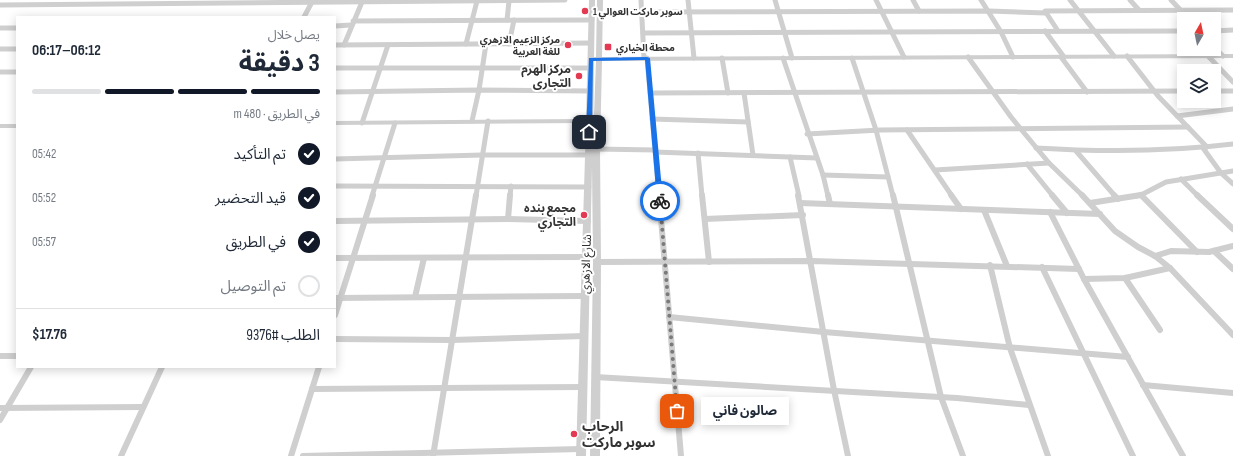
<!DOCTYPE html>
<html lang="ar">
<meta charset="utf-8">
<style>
body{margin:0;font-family:"Sofia Sans Condensed","Noto Sans Arabic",sans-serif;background:#f2f2f3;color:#1f2937;direction:rtl;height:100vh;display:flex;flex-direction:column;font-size:15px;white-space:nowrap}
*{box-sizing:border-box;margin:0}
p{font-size:13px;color:#747a83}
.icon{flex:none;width:22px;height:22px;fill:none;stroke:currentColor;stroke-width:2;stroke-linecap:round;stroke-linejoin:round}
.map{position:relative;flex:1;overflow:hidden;direction:ltr}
.panel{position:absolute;left:16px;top:16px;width:320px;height:352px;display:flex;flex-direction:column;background:#fff;border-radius:0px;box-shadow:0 2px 10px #0003;direction:rtl}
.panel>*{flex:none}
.needle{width:26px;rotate:9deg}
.tools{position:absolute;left:1177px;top:12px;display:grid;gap:8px}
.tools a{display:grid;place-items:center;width:44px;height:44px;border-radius:0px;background:#fff;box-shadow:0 2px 10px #0003;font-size:20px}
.pin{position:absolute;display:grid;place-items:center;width:34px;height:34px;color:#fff;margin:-17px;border-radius:8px;box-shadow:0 2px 6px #0006}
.courier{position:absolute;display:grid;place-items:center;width:40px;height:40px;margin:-20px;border:3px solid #1a73e8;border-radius:50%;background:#fff;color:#222;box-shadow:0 1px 5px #0007}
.bubble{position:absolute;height:28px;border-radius:0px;background:#fff;box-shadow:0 2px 10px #0003;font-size:13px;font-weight:700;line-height:28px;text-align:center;direction:rtl}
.headline em{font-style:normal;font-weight:700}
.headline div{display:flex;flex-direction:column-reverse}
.headline{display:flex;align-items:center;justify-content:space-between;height:68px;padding:0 16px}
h1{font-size:26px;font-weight:700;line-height:30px}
.bar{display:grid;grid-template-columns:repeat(4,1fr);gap:6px 4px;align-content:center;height:48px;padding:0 16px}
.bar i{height:5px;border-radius:3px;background:#e0e1e3}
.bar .selected{background:#111827}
.bar p{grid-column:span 4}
.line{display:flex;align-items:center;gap:10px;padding:0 16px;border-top:1px solid #e0e1e3}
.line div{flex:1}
ol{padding:0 16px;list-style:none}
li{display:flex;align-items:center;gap:12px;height:44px}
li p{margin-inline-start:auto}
li .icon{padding:4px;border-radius:50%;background:#111827;color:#fff;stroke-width:4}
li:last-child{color:#747a83}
li i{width:22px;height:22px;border:2px solid #e0e1e3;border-radius:50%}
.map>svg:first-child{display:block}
</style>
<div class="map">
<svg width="1233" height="456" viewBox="0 0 1233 456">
<rect width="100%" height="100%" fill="#fff"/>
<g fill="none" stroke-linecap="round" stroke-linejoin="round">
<g stroke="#cfcfcf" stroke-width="5">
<path d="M641 0 644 58"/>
<path d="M688 0 694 58"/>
<path d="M775 0 792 58"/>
<path d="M876 0 904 57"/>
<path d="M913 0 919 11"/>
<path d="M981 0 1001 32 1013 57"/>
<path d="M1070 0 1114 56"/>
<path d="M1130 0 1139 10"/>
<path d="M1171 0 1189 19"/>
<path d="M0 5 565 0"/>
<path d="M642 12 989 11 1045 13"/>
<path d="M304 17 313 0"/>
<path d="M507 20 509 1"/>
<path d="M353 21 592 20"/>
<path d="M335 26 351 25"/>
<path d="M0 28H17"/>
<path d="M1045 31 1064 57"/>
<path d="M1058 31 1045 11 1233 10"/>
<path d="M1214 31 1233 30"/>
<path d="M643 33 1184 31"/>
<path d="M466 44 477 1"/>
<path d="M509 44 514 20"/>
<path d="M335 45 591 43"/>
<path d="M344 45 362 2"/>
<path d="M1214 47 1223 56"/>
<path d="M0 49H17"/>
<path d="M1127 56 1158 96 1207 147"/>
<path d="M1208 56 1233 82"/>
<path d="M968 57 1011 117 1049 163 1083 196"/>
<path d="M1061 57 1087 92"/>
<path d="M647 58 659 196"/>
<path d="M722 58 728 93"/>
<path d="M783 58 823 175 828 196"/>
<path d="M852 58 876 130 893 196"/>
<path d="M335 68H590"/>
<path d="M0 72H17"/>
<path d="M1214 91H1233"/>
<path d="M335 92 479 90 590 91"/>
<path d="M650 93 1184 91"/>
<path d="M744 93 753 155"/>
<path d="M1177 116 1233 109"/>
<path d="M652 119 748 122"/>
<path d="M472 121 479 90 486 44"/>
<path d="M362 123 388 45"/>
<path d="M907 130 952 196"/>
<path d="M807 134 880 130 1188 127"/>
<path d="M1036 148C1102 152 1167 152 1233 144"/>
<path d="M1203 148 1221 173 1233 184"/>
<path d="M596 149 655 150"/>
<path d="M1076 151 1115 196"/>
<path d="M655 152 817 158"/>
<path d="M698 153 702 196"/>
<path d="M790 157 799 196"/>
<path d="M335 159 482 155H589"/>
<path d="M1027 164 1053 196"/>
<path d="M935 170 1049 163"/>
<path d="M823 175 888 177"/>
<path d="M1181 179 1198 196"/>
<path d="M335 186 589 187"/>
<path d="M372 196 395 123"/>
<path d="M476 196 488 121"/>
<path d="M510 196 511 186"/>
<path d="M1136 196 1141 195 1166 182 1233 171"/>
</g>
<g stroke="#cfcfcf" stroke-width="6">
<path d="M659 195 681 456"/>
<path d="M702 195 709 262"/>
<path d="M798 195 834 390 848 456"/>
<path d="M828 195 830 204"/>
<path d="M893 195 941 397 963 456"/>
<path d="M951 195 961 209"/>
<path d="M1052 195 1067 213"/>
<path d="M1082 195 1115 231 1138 247 1155 256 1170 268 1233 335"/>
<path d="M1114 195 1118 199"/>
<path d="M1141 195 1197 252"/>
<path d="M1197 195 1233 229"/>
<path d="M800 203 1100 214"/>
<path d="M1090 203 1141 195"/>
<path d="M984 210 1007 266"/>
<path d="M1050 212 1084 279 1183 456"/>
<path d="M508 219 510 195"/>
<path d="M705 219 803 215"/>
<path d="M335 221 508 219 588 221"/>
<path d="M1214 251 1233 269"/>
<path d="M1155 256 1171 251 1209 252 1233 246"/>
<path d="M335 258 587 257"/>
<path d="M597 262 812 261 1079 269"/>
<path d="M990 265 1010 348 1048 456"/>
<path d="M1042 267 1133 456"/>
<path d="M1125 278 1160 330"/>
<path d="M1084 279 1125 278 1170 268"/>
<path d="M415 297 424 258"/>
<path d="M335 298 585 296"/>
<path d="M335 315 373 195"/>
<path d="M669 317 824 332 1128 357"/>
<path d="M335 339 452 340 585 336"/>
<path d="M0 356H17"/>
<path d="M595 377 957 398 1029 405"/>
<path d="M1143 385 1233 393"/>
<path d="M312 389 584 387"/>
<path d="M0 408 143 407"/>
<path d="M0 420 31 367"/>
<path d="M121 456 162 367"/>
<path d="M291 456 319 367"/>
<path d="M303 456 581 449"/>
<path d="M433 456 476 195"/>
</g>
<g fill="#cfcfcf" fill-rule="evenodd">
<path d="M589 0H595L594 57H596L597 0H603L602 57 1233 54V58L602 61 600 149 601 262 600 456H590L593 262 592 166 586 456H576L586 123 335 125V121L586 119ZM594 61H596L593 141Z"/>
<rect x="0" y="124" width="17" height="4"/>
</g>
</g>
<path fill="#1a73e8" d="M647 57 650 58 663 201 660 204 657 201 645 60 593 61 592 132 589 134 586 132 589 58Z"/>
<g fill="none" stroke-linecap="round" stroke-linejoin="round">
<path stroke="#7a7a7a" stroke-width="4" stroke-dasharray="0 7.2" d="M660 201 677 411"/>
</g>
<g fill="#e43952" stroke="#fff" stroke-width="1.5">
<circle cx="585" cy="11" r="4"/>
<circle cx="568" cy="45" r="4"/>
<rect x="604" y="43" width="8" height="8" rx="2"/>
<circle cx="579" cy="76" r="4"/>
<circle cx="584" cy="215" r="4"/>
<circle cx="574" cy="434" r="4"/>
</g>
<g text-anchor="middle" stroke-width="4" stroke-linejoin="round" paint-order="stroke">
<g font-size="10" font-weight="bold" fill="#323232" stroke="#fff" text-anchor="start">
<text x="593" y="15">سوبر ماركت العوالي 1</text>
<text x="560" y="43" text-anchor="end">مركز الزعيم الازهري<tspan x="560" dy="12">للغة العربية</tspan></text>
<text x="616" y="51">محطة الخياري</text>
</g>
<g font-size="12" font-weight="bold" fill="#323232" stroke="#fff" text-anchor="end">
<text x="571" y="73">مركز الهرم<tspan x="571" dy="14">التجارى</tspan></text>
<text x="576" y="212">مجمع بنده<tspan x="576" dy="14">التجاري</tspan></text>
</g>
<g font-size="12" fill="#323232" stroke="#fff">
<text transform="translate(586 264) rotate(-88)" y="4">شارع الازهري</text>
</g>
<g font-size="14" font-weight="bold" fill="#323232" stroke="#fff" text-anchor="start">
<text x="582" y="431">الرحاب<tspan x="582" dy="16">سوبر ماركت</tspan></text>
</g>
</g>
</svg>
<div class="tools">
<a><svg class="needle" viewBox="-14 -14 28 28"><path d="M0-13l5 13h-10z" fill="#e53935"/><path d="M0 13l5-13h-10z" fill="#747a83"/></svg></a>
<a><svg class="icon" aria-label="layers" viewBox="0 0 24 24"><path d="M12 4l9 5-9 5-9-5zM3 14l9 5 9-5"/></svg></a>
</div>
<div class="pin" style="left:677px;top:411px;background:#ea580c"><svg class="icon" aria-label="bag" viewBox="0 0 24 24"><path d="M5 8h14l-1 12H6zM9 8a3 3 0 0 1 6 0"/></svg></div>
<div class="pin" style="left:589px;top:132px;background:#1f2937"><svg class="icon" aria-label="home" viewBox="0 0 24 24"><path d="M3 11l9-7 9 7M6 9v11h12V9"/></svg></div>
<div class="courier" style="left:660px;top:201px"><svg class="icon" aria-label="bike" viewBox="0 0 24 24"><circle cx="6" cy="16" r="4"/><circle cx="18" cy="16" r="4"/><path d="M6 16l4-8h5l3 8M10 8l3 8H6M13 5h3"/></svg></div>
<div class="bubble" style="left:701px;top:397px;width:88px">صالون فاني</div>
<section class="panel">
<div class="headline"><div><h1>3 دقيقة</h1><p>يصل خلال</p></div><em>06:12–06:17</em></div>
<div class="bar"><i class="selected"></i><i class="selected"></i><i class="selected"></i><i></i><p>في الطريق · 480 m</p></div>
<ol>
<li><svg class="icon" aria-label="check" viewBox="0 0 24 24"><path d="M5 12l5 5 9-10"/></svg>تم التأكيد<p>05:42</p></li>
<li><svg class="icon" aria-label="check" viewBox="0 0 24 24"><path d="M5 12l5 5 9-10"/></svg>قيد التحضير<p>05:52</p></li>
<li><svg class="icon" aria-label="check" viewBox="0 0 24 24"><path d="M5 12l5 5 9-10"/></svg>في الطريق<p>05:57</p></li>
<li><i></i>تم التوصيل</li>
</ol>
<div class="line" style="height:52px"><div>الطلب #9376</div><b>$17.76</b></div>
</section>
</div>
